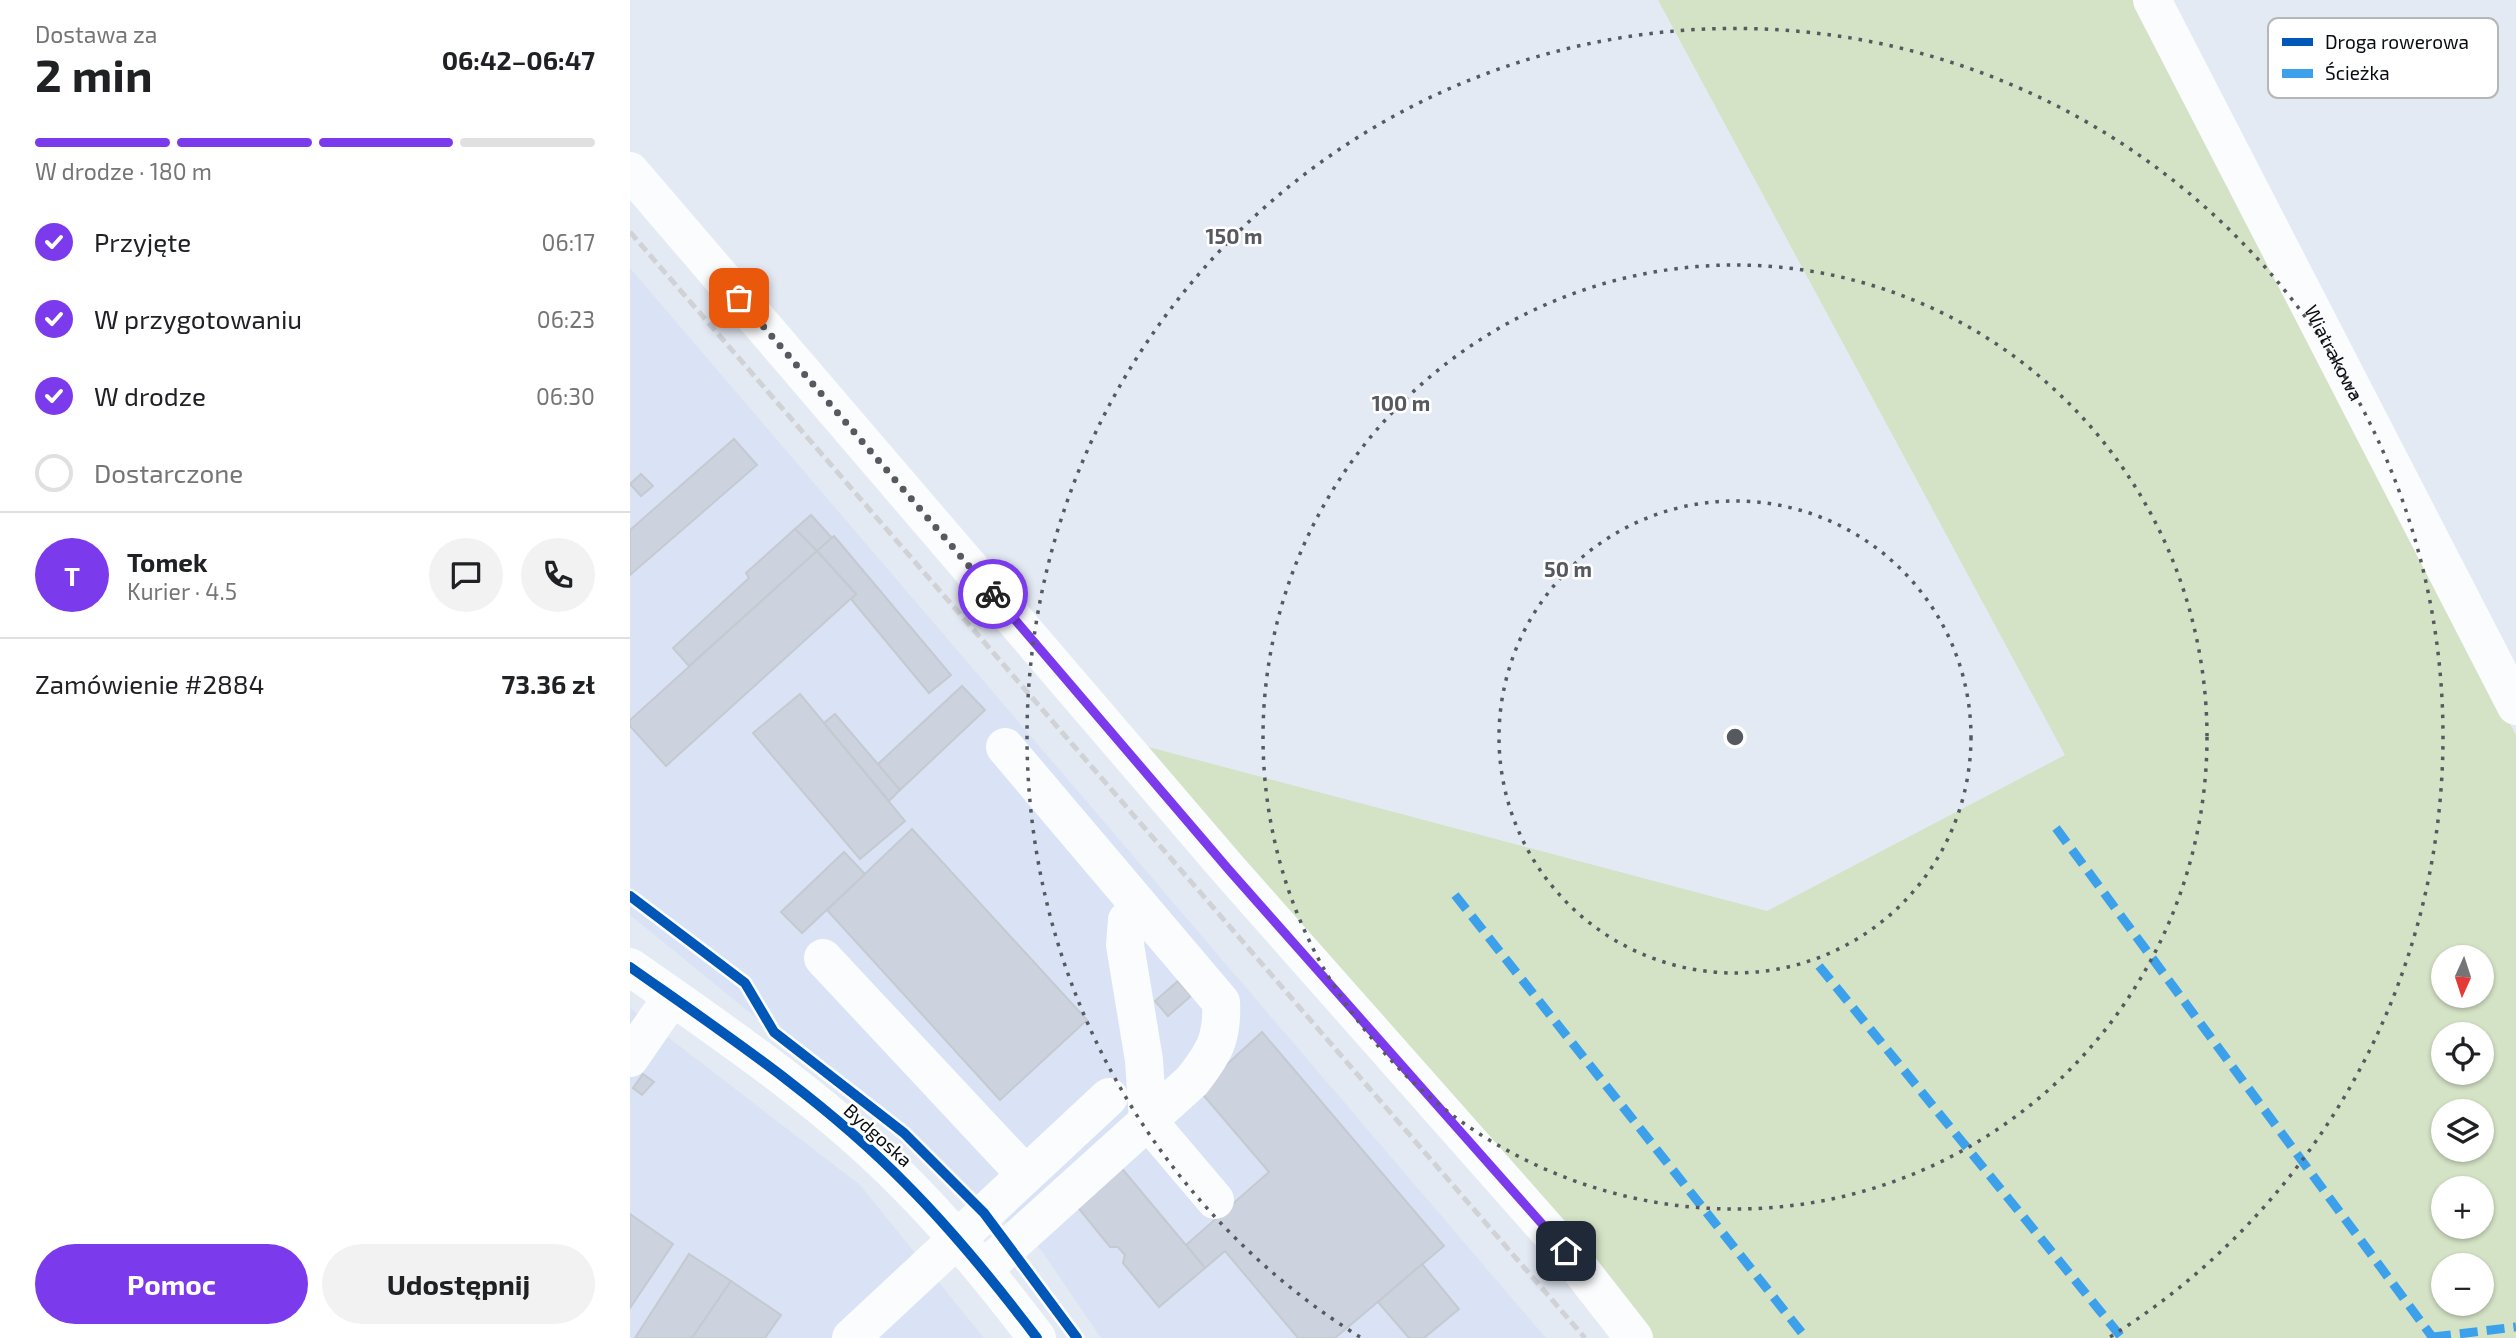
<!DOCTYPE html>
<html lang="pl">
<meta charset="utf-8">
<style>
body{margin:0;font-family:"Exo 2",sans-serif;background:#f2f2f2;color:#202124;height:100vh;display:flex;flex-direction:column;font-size:26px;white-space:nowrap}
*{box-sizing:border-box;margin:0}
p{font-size:23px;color:#757577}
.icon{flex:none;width:38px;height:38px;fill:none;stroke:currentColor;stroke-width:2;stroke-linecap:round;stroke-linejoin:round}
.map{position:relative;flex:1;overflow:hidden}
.details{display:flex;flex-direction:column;background:#fff;width:630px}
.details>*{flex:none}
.needle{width:46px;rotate:183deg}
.buttons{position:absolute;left:1801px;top:945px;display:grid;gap:14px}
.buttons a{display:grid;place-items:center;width:63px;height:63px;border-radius:50%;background:#fff;box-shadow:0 2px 5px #0004;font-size:35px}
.pin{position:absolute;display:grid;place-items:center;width:60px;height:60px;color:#fff;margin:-30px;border-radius:14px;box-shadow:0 4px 10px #0006}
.courier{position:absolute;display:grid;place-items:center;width:70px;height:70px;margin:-35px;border:5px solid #7c3aed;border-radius:50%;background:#fff;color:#222;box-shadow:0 2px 9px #0007}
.head em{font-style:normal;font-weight:700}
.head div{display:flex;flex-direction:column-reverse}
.head{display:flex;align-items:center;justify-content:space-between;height:119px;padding:0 35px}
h1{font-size:46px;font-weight:700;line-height:52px}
.bar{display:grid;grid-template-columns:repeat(4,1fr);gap:10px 7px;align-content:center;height:84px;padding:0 35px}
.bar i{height:9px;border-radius:5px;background:#e0e0e0}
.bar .on{background:#7c3aed}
.bar p{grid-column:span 4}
.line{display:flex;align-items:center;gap:18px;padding:0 35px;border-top:2px solid #e0e0e0}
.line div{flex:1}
.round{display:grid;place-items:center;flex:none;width:74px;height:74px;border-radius:37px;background:#f2f2f2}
ol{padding:0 35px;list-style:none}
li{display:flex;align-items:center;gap:21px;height:77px}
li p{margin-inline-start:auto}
li .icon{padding:7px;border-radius:50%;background:#7c3aed;color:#fff;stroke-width:4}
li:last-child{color:#757577}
li i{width:38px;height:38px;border:4px solid #e0e0e0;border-radius:50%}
.action{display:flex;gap:14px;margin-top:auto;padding:14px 35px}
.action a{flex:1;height:80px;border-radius:42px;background:#7c3aed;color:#fff;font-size:28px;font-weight:700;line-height:80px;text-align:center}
.action a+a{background:#f2f2f2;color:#202124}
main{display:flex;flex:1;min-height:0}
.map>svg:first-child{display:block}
</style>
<main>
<section class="details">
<div class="head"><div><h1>2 min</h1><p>Dostawa za</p></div><em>06:42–06:47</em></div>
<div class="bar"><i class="on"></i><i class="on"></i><i class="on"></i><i></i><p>W drodze · 180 m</p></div>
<ol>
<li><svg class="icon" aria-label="check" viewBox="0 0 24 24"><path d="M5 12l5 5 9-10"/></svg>Przyjęte<p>06:17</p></li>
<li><svg class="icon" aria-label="check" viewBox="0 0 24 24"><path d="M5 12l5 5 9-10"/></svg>W przygotowaniu<p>06:23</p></li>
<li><svg class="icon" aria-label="check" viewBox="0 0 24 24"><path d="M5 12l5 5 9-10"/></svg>W drodze<p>06:30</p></li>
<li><i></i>Dostarczone</li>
</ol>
<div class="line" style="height:126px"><b class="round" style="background:#7c3aed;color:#fff">T</b><div><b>Tomek</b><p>Kurier · 4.5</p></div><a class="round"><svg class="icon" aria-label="chat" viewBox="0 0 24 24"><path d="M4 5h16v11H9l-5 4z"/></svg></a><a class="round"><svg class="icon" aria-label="phone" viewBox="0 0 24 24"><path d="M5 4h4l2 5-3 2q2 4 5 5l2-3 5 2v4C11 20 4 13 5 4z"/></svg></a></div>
<div class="line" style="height:91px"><div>Zamówienie #2884</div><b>73.36 zł</b></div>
<div class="action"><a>Pomoc</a><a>Udostępnij</a></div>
</section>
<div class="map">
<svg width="1886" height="1338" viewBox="0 0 1886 1338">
<rect width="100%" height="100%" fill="#e4eaf4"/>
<g fill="#d9e3f5">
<path d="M0 268 916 1338H471L411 1250 0 915Z"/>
<path d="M0 1008 230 1185 354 1338H0Z"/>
</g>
<path fill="#d4e2c5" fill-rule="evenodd" d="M1028 0H1505L1886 735V1338H1014L511 745 1137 911 1435 755ZM1813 957H1852V996H1813ZM1813 1034H1852V1073H1813ZM1813 1111H1852V1150H1813ZM1813 1188H1852V1227H1813ZM1813 1265H1852V1304H1813Z"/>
<g fill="#ccd3df" stroke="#c5cad1" stroke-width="2">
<path d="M104 439 127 465 0 575V530Z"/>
<path d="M11 474 23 486 11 496 0 484Z"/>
<path d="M181 515 202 538 187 551 165 529Z"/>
<path d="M165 529 187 551 59 666 43 648 119 578 116 573Z"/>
<path d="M204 536 321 675 299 693 221 599 226 594 187 551Z"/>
<path d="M187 551 226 594 36 766 0 726V720Z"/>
<path d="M332 686 355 710 270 790 247 765Z"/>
<path d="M170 694 275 821 230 859 123 733Z"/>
<path d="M205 714 270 790 259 801 194 723Z"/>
<path d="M282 829 457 1020 370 1100 197 910Z"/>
<path d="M214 852 235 874 172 933 151 912Z"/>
<path d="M548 981 561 996 538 1016 525 1001Z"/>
<path d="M632 1032 814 1246 705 1338H668L595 1251 575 1268 556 1245 639 1172 569 1090Z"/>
<path d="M13 1074 24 1082 12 1095 3 1088Z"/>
<path d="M489 1165 575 1268 529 1307 493 1263 495 1255 488 1247H480L446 1205Z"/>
<path d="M0 1214 43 1244 0 1308Z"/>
<path d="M59 1254 101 1281 62 1338H5Z"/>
<path d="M792 1264 829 1309 794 1338H779L748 1302Z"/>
<path d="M101 1281 151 1315 135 1338H62Z"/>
</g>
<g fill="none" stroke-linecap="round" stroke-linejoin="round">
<g stroke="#fbfcfd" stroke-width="38">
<path id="s1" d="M1522 0 1886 706"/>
<path d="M0 171 599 870 936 1251 1004 1338"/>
<path d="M511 908 497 920 495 945 514 1060 518 1121 585 1200"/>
<path d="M193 958 395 1174"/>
<path d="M0 967C95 1034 194 1100 276 1184 324 1232 366 1284 407 1338"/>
<path d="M0 1058 42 997"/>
<path d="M354 1269 562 1081C584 1053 593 1038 591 1002L375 747"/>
<path d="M221 1338 479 1097"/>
</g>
<path stroke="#d0d2d5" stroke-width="5" stroke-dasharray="10 5" stroke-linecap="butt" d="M0 232 955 1338"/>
<g stroke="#3ca1ea" stroke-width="9" stroke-dasharray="18 9" stroke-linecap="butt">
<path d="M1426 828 1803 1338"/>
<path d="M825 895 1176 1338"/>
<path d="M1189 966 1492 1338"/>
<path d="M1803 1337 1886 1327"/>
</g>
<g stroke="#fff" stroke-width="15">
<g id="cycleway">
<path d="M0 896 115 983 144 1032 274 1133 354 1213 447 1338"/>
<path d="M0 967C95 1034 194 1100 276 1184 324 1232 366 1284 407 1338"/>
</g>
</g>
<use href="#cycleway" stroke="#0057b8" stroke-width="10"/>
</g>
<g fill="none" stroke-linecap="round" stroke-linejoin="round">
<path stroke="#565a60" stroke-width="7" stroke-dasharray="0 12.6" d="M109 298 363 594"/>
<path stroke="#7c3aed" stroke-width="9" d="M363 594 599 870 936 1251"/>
</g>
<g fill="none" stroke="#565a60" stroke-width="3.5" stroke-dasharray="3.5 7">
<circle cx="1105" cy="737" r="236"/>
<circle cx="1105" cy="737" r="472"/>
<path d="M730 1337A708 708 0 1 1 1480 1337"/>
</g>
<g text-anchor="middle" stroke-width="5" stroke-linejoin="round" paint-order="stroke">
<g font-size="19" fill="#090c11" stroke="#fff">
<text dy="7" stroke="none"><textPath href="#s1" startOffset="397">Wiatrakowa</textPath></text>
<text transform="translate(248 1135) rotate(42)" y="7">Bydgoska</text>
</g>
</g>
<rect x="1638" y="18" width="230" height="80" rx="10" fill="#fff" stroke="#b5b6b8" stroke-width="2"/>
<rect x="1652" y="38" width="31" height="8" fill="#0057b8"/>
<rect x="1652" y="69" width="31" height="9" fill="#3ca1ea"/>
<g font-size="19" fill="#090c11">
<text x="1695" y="49">Droga rowerowa</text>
<text x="1695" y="80">Ścieżka</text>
</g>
<circle cx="1105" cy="737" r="10" fill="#565a60" stroke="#fff" stroke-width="3.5"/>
<g font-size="21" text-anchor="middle" font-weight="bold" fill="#565a60" stroke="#fff" stroke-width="5" stroke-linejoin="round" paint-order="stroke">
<text x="604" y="244">150 m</text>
<text x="771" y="411">100 m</text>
<text x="938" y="577">50 m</text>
</g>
</svg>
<div class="buttons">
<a><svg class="needle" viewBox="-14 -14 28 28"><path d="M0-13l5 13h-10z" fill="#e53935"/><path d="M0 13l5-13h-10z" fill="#757577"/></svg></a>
<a><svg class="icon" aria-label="locate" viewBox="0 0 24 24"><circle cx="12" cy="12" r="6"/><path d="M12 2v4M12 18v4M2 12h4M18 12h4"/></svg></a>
<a><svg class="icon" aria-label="layers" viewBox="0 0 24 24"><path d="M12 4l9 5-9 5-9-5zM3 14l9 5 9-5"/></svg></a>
<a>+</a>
<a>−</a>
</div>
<div class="pin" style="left:109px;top:298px;background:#ea580c"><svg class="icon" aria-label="bag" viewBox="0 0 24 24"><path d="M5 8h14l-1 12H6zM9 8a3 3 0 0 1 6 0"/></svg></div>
<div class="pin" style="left:936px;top:1251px;background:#1f2937"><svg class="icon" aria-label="home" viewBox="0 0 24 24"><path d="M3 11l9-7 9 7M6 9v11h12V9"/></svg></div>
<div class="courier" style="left:363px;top:594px"><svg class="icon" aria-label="bike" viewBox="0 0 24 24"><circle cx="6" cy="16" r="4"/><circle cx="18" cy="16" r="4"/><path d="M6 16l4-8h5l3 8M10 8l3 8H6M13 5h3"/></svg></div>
</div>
</main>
